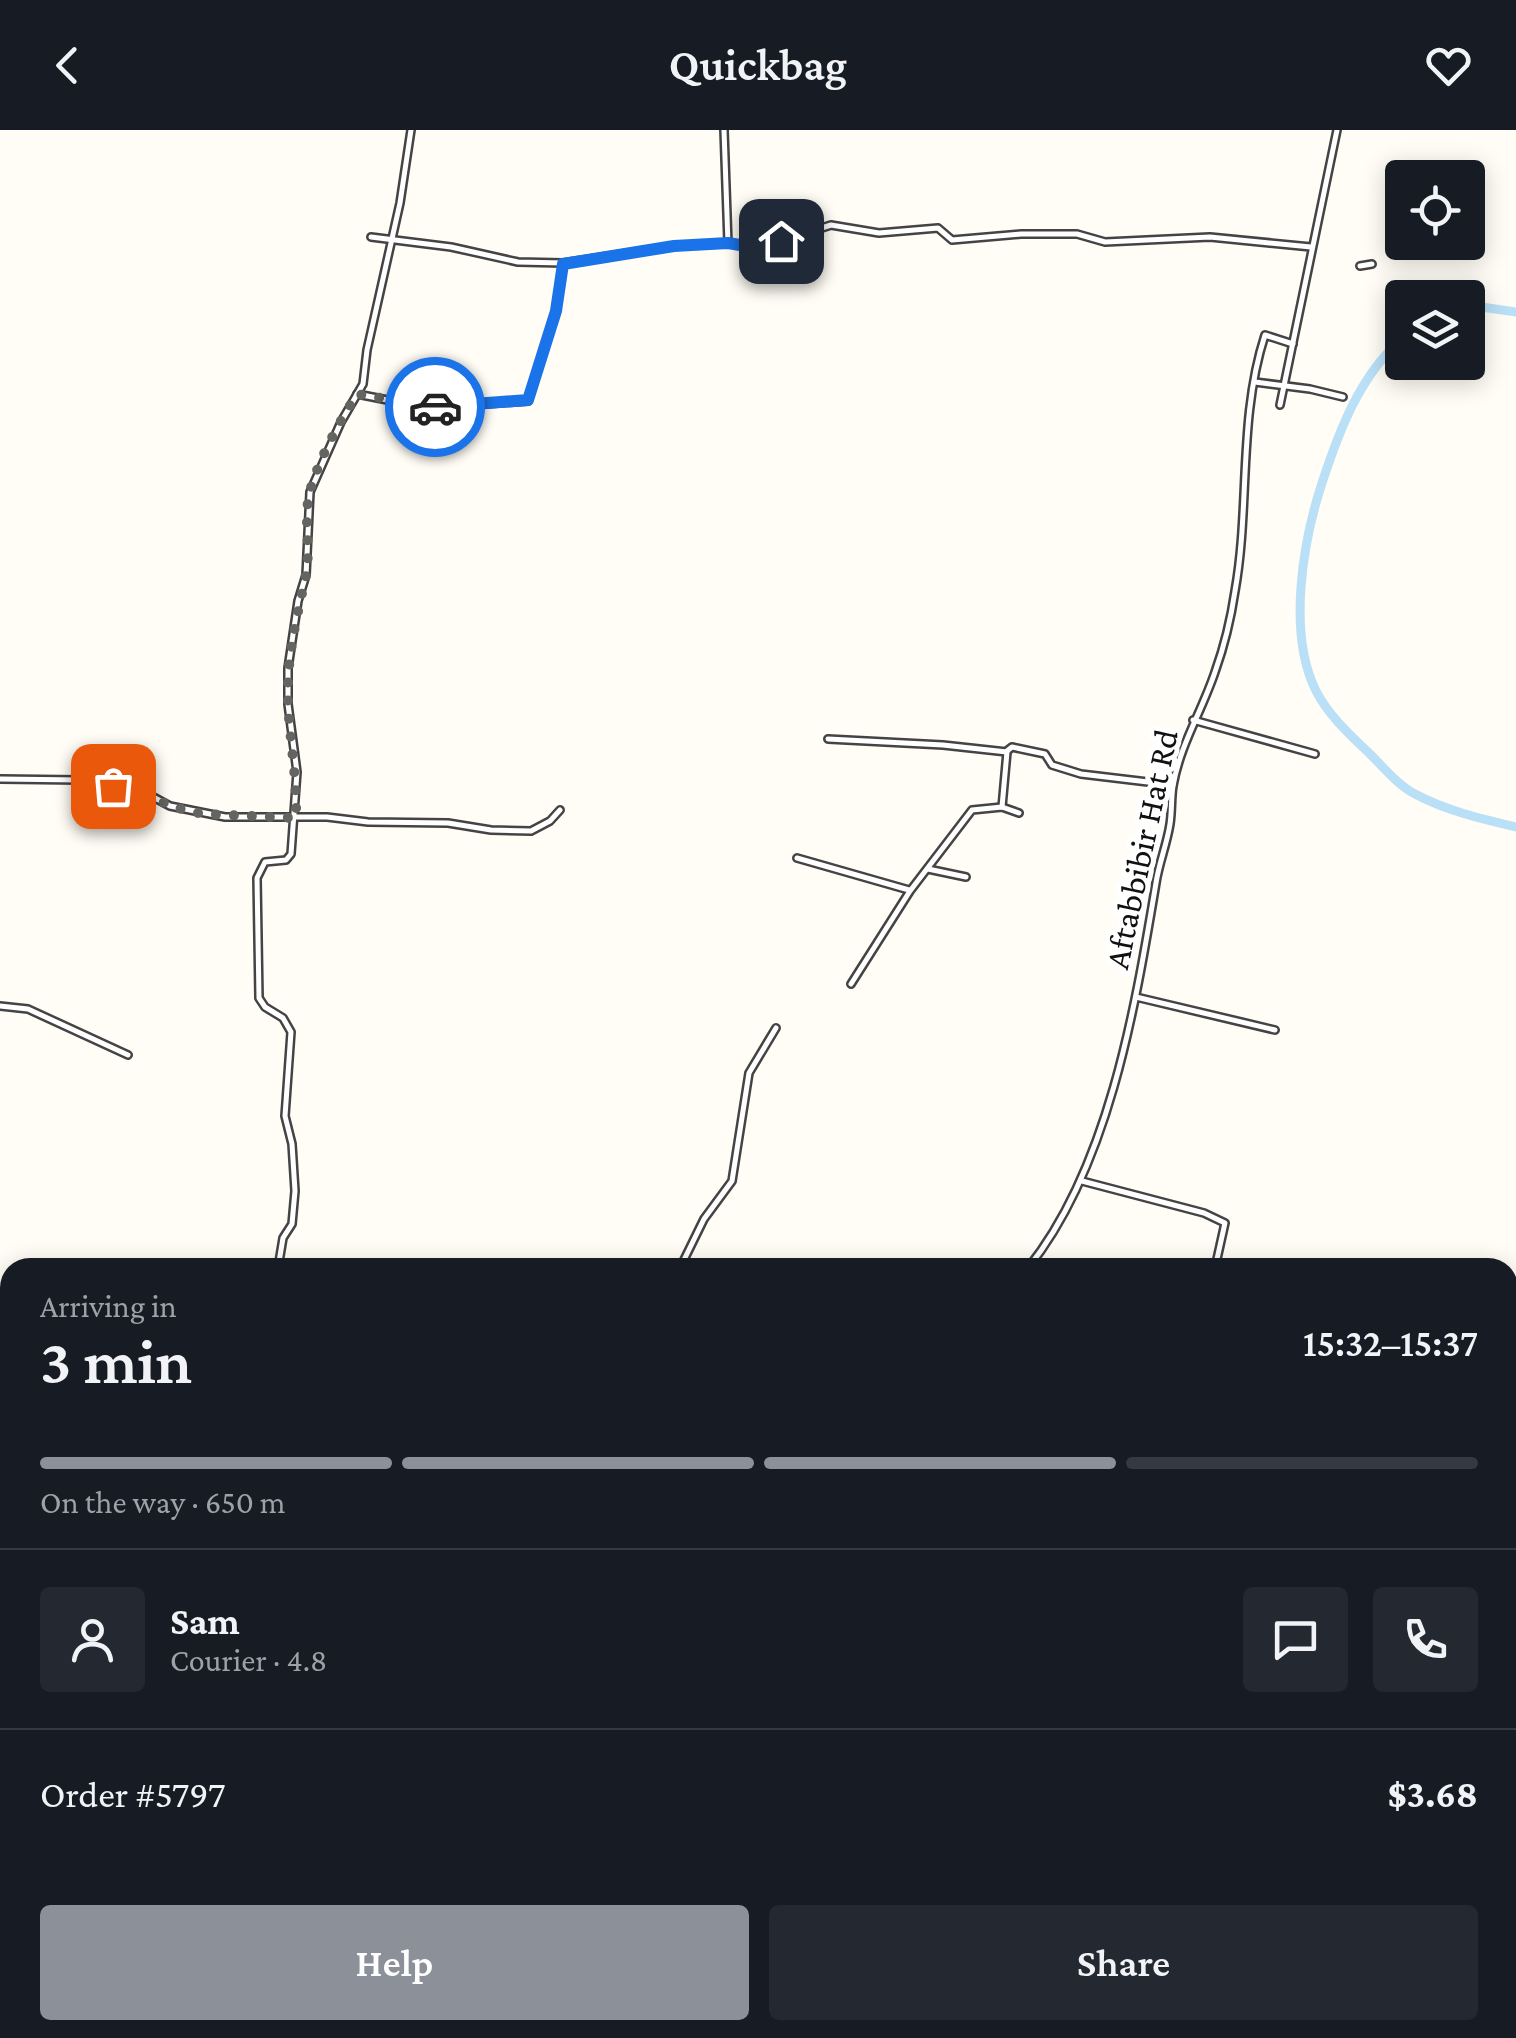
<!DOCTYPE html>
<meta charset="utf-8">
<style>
body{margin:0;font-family:"Crimson Pro",serif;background:#242831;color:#f1f3f6;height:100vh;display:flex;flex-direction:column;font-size:38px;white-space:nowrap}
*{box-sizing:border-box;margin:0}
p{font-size:32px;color:#9ea1a6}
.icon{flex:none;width:55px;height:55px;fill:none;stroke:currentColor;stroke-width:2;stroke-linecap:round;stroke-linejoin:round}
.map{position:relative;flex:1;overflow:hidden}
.side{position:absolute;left:0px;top:1128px;width:1518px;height:782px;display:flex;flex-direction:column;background:#171b24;border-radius:30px 30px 0 0;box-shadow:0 5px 25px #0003}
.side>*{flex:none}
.tools{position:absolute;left:1385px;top:30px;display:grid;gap:20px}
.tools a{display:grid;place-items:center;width:100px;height:100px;border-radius:10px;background:#171b24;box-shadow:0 5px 25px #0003;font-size:50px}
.pin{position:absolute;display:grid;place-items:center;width:85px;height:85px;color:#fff;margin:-42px;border-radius:20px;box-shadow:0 5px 15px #0006}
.courier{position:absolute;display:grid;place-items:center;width:100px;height:100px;margin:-50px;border:8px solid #1a73e8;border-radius:50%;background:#fff;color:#222;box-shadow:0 2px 12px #0007}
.headline em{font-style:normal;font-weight:600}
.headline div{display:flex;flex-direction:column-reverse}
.headline{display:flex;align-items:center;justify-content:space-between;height:170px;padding:0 40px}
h1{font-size:65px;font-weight:600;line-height:75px}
.bar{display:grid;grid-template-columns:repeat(4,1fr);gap:15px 10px;align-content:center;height:120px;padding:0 40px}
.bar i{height:12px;border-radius:8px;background:#363941}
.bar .current{background:#8c9099}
.bar p{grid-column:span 4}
.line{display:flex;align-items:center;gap:25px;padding:0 40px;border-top:2px solid #363941}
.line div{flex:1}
.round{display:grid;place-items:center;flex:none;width:105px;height:105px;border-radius:10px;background:#242831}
.action{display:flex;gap:20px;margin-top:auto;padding:20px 40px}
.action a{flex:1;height:115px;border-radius:10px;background:#8c9099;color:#fff;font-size:40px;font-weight:600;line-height:115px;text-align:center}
.action a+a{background:#242831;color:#f1f3f6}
header{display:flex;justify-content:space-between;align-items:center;height:130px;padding:0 40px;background:#171b24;font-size:45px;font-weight:600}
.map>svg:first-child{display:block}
</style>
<header><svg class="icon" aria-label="back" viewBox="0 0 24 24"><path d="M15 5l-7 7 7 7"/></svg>Quickbag<svg class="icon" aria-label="heart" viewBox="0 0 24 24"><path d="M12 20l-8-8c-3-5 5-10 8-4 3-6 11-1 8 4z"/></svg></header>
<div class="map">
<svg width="1516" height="1908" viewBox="0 0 1516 1908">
<rect width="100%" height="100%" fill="#fffdf5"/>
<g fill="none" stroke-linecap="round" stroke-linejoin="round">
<g stroke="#3f96cf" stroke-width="2.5">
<path d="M0 1818 10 1821"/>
<path d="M244 1900 293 1908"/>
<path d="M788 1900 791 1908"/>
<path d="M593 1908 628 1900"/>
</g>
<g stroke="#b9e0f7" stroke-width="9">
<path d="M1468 175 1516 182"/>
<path d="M1402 209C1360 245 1339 301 1322 353 1303 411 1287 503 1316 561 1329 586 1350 605 1370 624 1384 638 1398 655 1415 664 1447 681 1482 689 1516 697"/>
<path d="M1508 1202 1516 1188"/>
<path d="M1508 1761 1516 1762"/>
</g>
<g stroke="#444" stroke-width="10">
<g id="minor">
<path d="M724 0 728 113"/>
<path d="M371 107 451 117 518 132 563 133 674 116 728 113 746 116 781 111 831 95 879 103 938 98 952 110 1021 104H1077L1105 112 1210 107 1311 117"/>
<path d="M1360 136 1372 134"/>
<path d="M1255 252 1310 259 1343 267"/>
<path d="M357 264 428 278 528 271 556 181 563 133"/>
<path d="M1280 275 1337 0"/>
<path d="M1193 590 1315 624"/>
<path d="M828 609 943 615 1007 622 1002 677"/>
<path d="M1007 621 1012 617 1045 624 1052 635 1081 644 1173 655"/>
<path d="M0 649 81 650 144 662 170 676 225 687H327L368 692 448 693 491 700 531 701 550 691 560 680"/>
<path d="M797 728 909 760"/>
<path d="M928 739 966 747"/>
<path d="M851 854 910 761 972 680 1002 677 1019 683"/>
<path d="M1136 867 1275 900"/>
<path d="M0 876 28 879 128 925"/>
<path d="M1082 1051 1204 1083 1225 1093 1215 1138"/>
<path d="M278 1138 283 1108 292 1094 295 1061 292 1014 285 986 291 902 283 888 265 877 259 868 257 748 265 732 286 730 291 724 297 642 288 574V538L298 471 306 445 310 362 341 292 363 254 367 220 400 73 411 0"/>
<path d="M680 1138 704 1089 732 1051 749 943 776 898"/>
<path d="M1028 1138C1109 1037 1135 878 1156 753 1159 733 1167 714 1170 694 1172 681 1171 668 1173 656 1180 615 1202 581 1215 542 1224 517 1231 488 1235 461 1250 378 1238 288 1265 205L1293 214"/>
<path d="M0 1207 10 1208"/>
<path d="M0 1637 10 1587"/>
<path d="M1508 1769 1516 1771"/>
<path d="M817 1900 819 1908"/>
<path d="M281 1908 283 1900"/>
<path d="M1177 1908 1178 1900"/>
</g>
</g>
<use href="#minor" stroke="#fff" stroke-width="5"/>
</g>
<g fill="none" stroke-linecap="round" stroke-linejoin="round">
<path stroke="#646461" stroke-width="10" stroke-dasharray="0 18" d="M113 656 144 662 170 676 202 684 296 688C297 647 290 613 288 573 286 529 297 487 306 445 311 418 303 387 310 361 319 328 339 293 357 264L435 277"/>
<path stroke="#1a73e8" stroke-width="12" d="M435 277 528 270 556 181 563 134 674 116 728 113 746 116 781 111"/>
</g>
<g text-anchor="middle" stroke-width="10" stroke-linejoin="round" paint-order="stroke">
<g font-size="35" fill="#111" stroke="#fff">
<text transform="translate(1141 719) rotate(-78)" y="12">Aftabbibir Hat Rd</text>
</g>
</g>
</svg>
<div class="tools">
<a><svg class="icon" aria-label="locate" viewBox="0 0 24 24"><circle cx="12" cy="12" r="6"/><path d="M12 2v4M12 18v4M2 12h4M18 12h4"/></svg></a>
<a><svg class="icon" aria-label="layers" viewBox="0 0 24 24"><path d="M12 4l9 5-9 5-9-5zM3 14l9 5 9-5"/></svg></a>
</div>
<div class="pin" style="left:113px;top:656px;background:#ea580c"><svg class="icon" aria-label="bag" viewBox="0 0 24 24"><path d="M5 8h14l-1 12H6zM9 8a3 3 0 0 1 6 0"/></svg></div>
<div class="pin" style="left:781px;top:111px;background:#1f2937"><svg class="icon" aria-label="home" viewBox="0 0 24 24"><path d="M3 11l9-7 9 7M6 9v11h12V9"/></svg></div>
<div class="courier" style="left:435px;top:277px"><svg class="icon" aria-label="car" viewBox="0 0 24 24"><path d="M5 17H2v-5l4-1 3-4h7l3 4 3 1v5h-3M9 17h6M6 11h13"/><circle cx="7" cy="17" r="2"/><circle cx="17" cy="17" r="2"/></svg></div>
<section class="side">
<div class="headline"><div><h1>3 min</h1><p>Arriving in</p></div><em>15:32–15:37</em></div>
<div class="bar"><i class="current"></i><i class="current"></i><i class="current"></i><i></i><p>On the way · 650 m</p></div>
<div class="line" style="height:180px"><a class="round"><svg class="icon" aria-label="person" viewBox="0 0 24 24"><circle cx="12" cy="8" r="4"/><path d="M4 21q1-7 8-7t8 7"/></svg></a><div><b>Sam</b><p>Courier · 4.8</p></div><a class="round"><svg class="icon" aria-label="chat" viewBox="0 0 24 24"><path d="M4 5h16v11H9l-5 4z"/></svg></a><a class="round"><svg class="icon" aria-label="phone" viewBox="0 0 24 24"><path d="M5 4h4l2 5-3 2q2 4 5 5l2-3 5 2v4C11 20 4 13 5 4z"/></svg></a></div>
<div class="line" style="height:130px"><div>Order #5797</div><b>$3.68</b></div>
<div class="action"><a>Help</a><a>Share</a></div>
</section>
</div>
